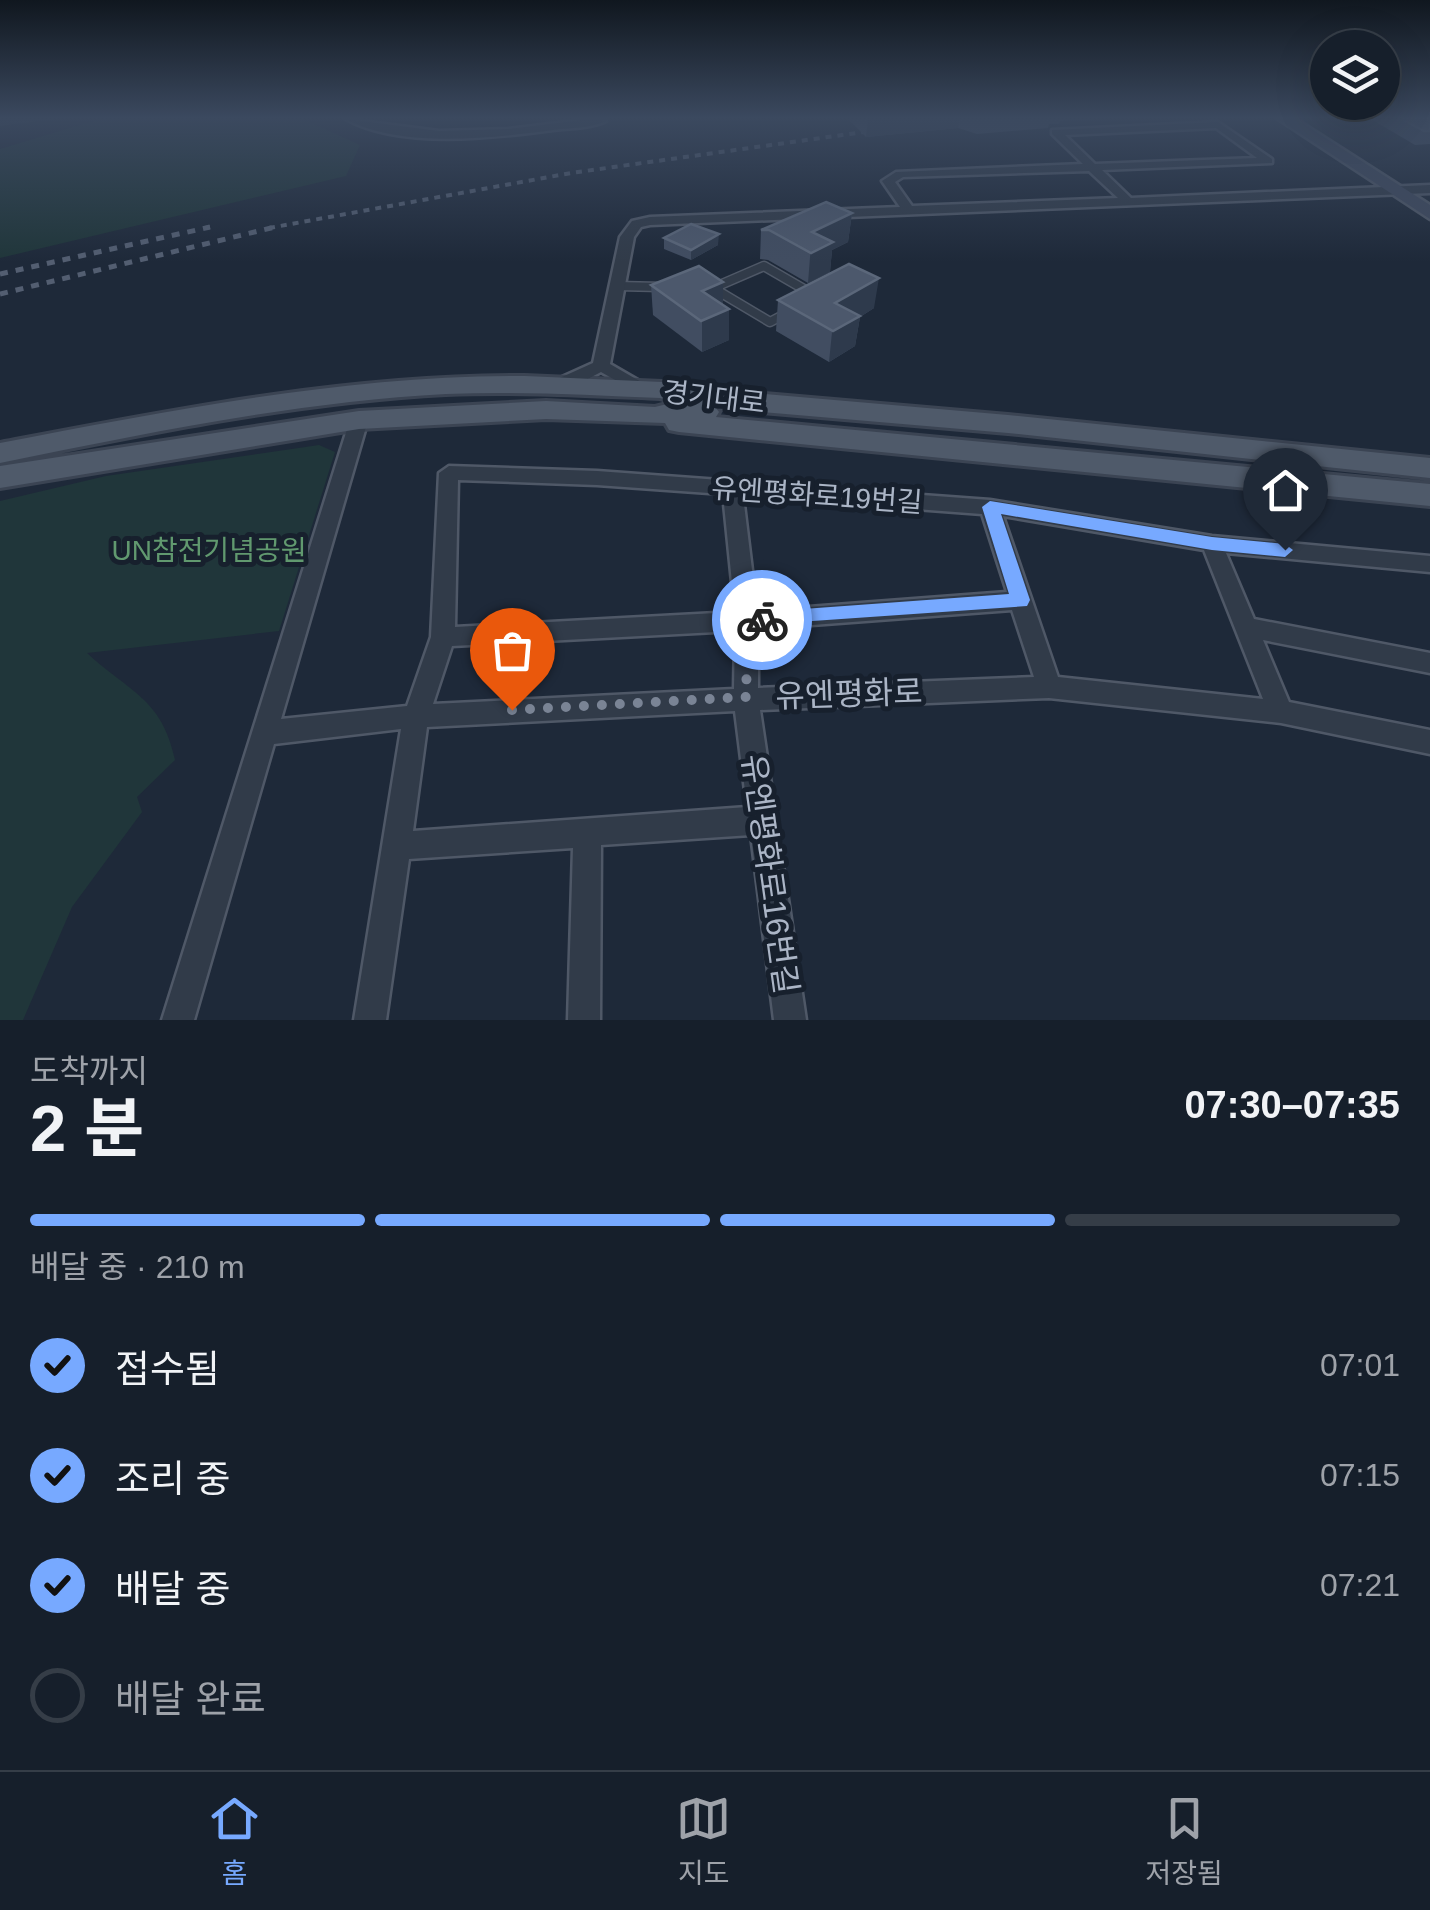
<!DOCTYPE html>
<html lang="ko">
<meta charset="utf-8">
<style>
body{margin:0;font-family:Arial,"Noto Sans KR",sans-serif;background:#1f2733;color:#f1f3f6;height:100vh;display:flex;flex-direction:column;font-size:38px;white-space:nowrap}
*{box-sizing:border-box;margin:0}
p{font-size:32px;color:#9ea2a9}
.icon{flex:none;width:55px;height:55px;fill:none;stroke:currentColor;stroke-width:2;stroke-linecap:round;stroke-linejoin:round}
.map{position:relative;height:1020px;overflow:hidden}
.side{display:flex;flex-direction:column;background:#161f2b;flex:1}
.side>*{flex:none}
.buttons{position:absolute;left:1310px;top:30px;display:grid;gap:20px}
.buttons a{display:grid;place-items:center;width:90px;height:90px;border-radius:50%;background:#161f2b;box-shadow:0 10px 40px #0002,0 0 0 2px #353d47;font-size:50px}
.pin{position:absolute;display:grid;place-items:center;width:85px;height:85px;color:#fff;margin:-102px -42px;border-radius:50% 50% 50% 0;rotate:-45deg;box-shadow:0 0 10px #0007}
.pin .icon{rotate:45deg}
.courier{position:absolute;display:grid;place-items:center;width:100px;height:100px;margin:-50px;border:8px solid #77a9ff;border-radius:50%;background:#fff;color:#222;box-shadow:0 2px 12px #0007}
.head em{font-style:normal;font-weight:700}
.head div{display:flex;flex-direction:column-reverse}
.head{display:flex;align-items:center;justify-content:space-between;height:170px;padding:0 30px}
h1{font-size:65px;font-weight:700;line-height:75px}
.bar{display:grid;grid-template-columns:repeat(4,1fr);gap:15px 10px;align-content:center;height:120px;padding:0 30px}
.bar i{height:12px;border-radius:8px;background:#353d47}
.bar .current{background:#77a9ff}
.bar p{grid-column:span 4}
ol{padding:0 30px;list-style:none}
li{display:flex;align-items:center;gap:30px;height:110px}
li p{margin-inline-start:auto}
li .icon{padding:10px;border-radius:50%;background:#77a9ff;color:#111;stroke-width:4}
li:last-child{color:#9ea2a9}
li i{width:55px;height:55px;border:5px solid #353d47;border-radius:50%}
.menu{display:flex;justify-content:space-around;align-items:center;height:140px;border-top:2px solid #353d47;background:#161f2b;font-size:28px;color:#9ea2a9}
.menu a{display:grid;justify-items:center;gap:5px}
.menu .current{color:#77a9ff}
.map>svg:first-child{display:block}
</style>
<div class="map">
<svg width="1430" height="1020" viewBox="0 0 1430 1020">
<rect width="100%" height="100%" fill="#1e2939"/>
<g fill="#20363a">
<path d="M100 119H303L360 145 346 176 0 258V149Z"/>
<path d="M319 445 335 452 279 631 87 653C129 692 162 698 175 760L137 797 142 812 72 907 23 1020H0V501L106 476Z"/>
</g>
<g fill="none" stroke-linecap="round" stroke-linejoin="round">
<g stroke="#4f5867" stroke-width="11">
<g id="lane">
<path d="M617 286 661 287"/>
<path d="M713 288 764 266 814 295"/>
<path d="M713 288 770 322 789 312"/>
</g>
</g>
<g stroke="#4f5867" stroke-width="5">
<g id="street">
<path d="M346 119 439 131 508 129 591 119 606 121C592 128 570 128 553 130 493 138 400 149 346 119Z"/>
<path d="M1218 122 1272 159V163L1102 170 1131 198 1430 185V193L650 225 641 227 634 237 610 364 655 390 646 395 640 394 601 372 578 384 550 391 542 386 593 363 620 237 632 221 650 217 900 207 882 181 896 172 1083 164 1052 134V130ZM1216 128 1257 158 1095 164 1065 135ZM1089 171 1118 198 912 206 895 182 903 177Z"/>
<path d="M359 414 368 420 281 719 407 706 431 637 439 473 449 466 597 471 990 500 1212 536 1430 556V572L1226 553 1254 619 1430 653V673L1263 640 1289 702 1430 730V754L1281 723 1049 698 760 710 806 1020H774L751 835 601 845 600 1020H568L573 848 409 859 386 1020H354L401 729 274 744 194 1020H162L350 420ZM458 480 597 485 723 494 735 612 455 627ZM743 496 982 514 1007 592 757 611ZM1003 516 1204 550 1263 699 1058 677ZM1012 610 1034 677 758 688V629ZM735 631 734 689 433 704 452 646ZM735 711 747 807 413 831 427 727Z"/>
</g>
</g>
<g stroke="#4f5867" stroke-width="5">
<path id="secondary" d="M1278 119H1296L1430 205V219Z"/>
</g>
<g stroke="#3b4453" stroke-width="6">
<path id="primary" d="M525 376 662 382 684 387 1008 415 1430 458V478L1008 433 716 408 719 412 716 417 1430 484V506L679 432 669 430 665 423 546 419 359 429 0 488V466L359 411 546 401 655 407 675 402 660 398C589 395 518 391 446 394 296 402 147 433 0 463V443C173 410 348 375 525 376Z"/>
</g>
<use href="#lane" stroke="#313b49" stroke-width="8"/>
<use href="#street" fill="#313b49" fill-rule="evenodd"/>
<use href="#secondary" fill="#3f495d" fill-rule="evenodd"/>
<use href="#primary" fill="#4f5a6a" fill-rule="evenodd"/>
<g stroke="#535e71" stroke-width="4" stroke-dasharray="6 6" stroke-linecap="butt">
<path d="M205 228 210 227"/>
<path d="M269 228 571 173 885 129"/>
</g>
<g stroke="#535e71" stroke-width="5" stroke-dasharray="8 8" stroke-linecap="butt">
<path d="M0 274 210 227"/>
<path d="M0 294 279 226"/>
</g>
</g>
<g fill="#414d61">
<path d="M848 119H1094L1060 121 1059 124H1049L1048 128 977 134 958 128 866 137Z"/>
<path d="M1371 119H1430V144L1415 145Z"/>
<path d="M852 213 848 242 832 250 830 272 808 283 768 260 760 259 761 230Z"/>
<path d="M664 238 718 245 691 260 664 249Z"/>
<path d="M651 285 723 305 729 340 702 352 653 315Z"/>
<path d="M778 300 874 308 860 317 855 346 829 362 776 331Z"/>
</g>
<g fill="#2e3a4c">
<path d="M0 119H54L0 126Z"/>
<path d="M868 119H960L958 128 866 137Z"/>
<path d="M852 213 848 242 832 250 830 272 808 283 812 232Z"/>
<path d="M719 234 718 245 691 260V250Z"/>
<path d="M879 278 874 308 860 317 855 346 829 362 835 303Z"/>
<path d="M723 282V312L729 309V340L702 352V291Z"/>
</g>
<g fill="#4c586c" stroke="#5b677a" stroke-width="2.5">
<path d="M1402 119H1430V131H1424Z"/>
<path d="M826 202 852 213 812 232 833 242 811 253 769 230H761Z"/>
<path d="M691 224 719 234 691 250 664 238Z"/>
<path d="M849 264 879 278 835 303 860 316 833 331 778 300Z"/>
<path d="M699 266 723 282 702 291 729 309 701 321 651 285Z"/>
</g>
<linearGradient id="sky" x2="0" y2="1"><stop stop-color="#10171f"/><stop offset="0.45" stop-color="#3b495f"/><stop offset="1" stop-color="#3b495f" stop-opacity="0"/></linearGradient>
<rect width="1430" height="262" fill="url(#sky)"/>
<path fill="#77a9ff" d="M990 501 1212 537 1285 544 1293 550 1285 557 1212 550 1001 514 1030 600 1027 606 755 625 753 620 762 612 1009 594 982 507Z"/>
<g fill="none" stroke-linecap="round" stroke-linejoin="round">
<path stroke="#7a8495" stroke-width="10" stroke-dasharray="0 18" d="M512 710 746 697 748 621 762 620"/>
</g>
<g text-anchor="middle" stroke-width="10" stroke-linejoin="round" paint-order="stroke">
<g font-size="28" fill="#abb5c6" stroke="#17202d">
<text transform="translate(714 397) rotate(7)" y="10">경기대로</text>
<text transform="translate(817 495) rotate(4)" y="10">유엔평화로19번길</text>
</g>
<g font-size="28" fill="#61996f" stroke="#17202d">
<text x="209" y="560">UN참전기념공원</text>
</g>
<g font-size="32" fill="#abb5c6" stroke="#17202d">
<text transform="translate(849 694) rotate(-2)" y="11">유엔평화로</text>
<text transform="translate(770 874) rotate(82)" y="11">유엔평화로16번길</text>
</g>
</g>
</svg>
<div class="buttons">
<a><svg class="icon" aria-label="layers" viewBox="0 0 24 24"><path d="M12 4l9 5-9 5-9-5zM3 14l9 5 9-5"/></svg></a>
</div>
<div class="pin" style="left:512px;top:710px;background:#ea580c"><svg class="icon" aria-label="bag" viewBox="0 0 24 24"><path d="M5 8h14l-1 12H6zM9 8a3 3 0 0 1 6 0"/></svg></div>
<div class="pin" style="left:1285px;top:550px;background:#1f2937"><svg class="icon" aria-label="home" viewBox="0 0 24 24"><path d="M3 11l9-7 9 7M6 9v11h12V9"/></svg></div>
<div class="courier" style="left:762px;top:620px"><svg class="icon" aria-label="bike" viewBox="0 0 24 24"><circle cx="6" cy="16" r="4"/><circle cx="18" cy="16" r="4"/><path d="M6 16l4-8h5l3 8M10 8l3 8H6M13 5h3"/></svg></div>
</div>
<section class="side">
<div class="head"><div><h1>2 분</h1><p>도착까지</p></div><em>07:30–07:35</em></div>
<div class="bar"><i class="current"></i><i class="current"></i><i class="current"></i><i></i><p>배달 중 · 210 m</p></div>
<ol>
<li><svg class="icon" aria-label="check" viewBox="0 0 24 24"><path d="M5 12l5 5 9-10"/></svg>접수됨<p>07:01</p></li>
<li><svg class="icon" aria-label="check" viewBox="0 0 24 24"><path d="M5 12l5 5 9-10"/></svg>조리 중<p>07:15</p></li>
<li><svg class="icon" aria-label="check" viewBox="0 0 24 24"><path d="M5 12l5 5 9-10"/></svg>배달 중<p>07:21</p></li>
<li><i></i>배달 완료</li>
</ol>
</section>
<nav class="menu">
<a class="current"><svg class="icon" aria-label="home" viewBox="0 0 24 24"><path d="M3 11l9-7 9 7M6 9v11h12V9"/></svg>홈</a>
<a><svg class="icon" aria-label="map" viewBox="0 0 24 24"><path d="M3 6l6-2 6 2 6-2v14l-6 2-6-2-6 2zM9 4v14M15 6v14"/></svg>지도</a>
<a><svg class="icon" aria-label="saved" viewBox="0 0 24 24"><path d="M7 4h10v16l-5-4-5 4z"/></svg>저장됨</a>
</nav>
